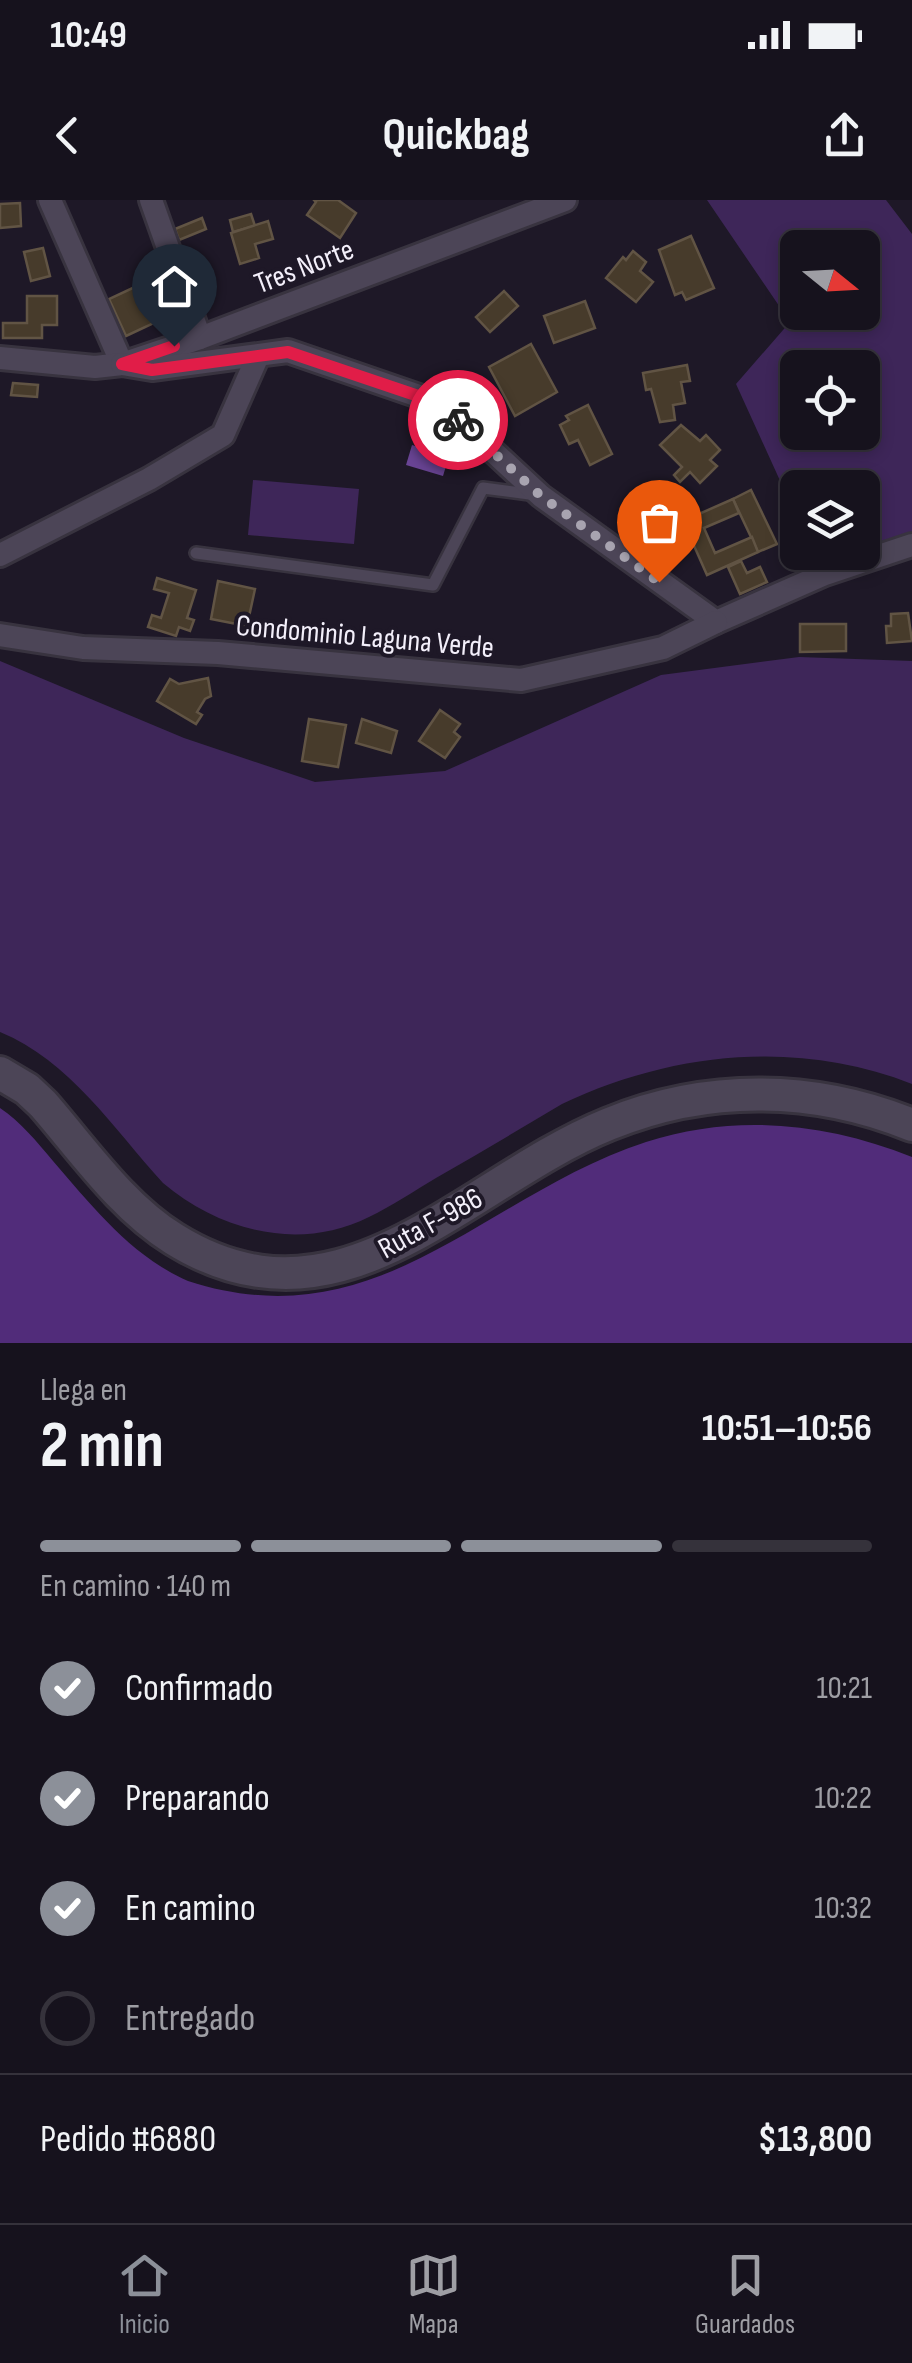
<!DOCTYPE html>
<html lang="es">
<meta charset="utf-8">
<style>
body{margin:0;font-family:"Sofia Sans Condensed",sans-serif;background:#1f1b26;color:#f1f3f6;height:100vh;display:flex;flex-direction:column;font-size:38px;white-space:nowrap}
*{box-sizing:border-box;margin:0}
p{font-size:32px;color:#9e9ea4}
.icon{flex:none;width:55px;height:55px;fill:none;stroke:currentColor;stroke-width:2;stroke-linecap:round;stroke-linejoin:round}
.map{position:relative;height:1143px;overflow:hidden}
.details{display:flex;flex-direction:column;background:#16121d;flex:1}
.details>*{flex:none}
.needle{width:65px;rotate:108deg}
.buttons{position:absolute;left:780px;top:30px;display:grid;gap:20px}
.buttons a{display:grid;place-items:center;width:100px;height:100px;border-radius:15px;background:#16121d;box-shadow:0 5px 15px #0003,0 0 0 2px #35323b;font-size:50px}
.pin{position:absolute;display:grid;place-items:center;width:85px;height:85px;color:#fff;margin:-102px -42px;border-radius:50% 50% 50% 0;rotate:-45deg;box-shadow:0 0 10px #0007}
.pin .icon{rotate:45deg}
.courier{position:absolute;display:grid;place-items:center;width:100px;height:100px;margin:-50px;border:8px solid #e11d48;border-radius:50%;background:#fff;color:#222;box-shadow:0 2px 12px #0007}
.summary em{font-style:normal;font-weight:700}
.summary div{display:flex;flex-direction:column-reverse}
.summary{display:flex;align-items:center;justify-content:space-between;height:170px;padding:0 40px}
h1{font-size:65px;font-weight:700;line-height:75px}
.bar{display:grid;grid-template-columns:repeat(4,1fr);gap:15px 10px;align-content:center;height:120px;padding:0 40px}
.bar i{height:12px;border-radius:8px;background:#35323b}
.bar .selected{background:#8c9099}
.bar p{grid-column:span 4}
.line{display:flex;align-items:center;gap:25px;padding:0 40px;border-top:2px solid #35323b}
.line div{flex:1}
ol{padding:0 40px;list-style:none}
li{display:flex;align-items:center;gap:30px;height:110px}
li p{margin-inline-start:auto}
li .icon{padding:10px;border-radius:50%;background:#8c9099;color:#fff;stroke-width:4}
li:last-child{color:#9e9ea4}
li i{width:55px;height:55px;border:5px solid #35323b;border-radius:50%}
.status{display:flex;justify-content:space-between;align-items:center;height:70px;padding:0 50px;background:#16121d;direction:ltr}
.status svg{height:28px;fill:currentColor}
header{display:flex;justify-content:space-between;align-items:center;height:130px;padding:0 40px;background:#16121d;font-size:45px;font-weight:700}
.dock{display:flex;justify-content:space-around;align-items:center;height:140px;border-top:2px solid #35323b;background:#16121d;font-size:28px;color:#9e9ea4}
.dock a{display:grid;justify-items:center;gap:5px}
.dock .selected{color:#8c9099}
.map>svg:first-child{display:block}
</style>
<div class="status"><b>10:49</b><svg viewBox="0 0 49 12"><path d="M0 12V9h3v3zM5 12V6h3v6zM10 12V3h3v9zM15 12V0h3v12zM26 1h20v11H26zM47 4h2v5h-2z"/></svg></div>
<header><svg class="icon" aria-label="back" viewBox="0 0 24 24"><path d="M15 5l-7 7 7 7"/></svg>Quickbag<svg class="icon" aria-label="share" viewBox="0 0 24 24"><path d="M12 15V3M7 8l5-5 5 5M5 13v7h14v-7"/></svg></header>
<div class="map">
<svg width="912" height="1143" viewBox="0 0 912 1143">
<rect width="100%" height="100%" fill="#1e1827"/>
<g fill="#3e2659" fill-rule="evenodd">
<path d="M707 0H886L912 34V332L863 347 862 288H798L797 318 736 184 790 122ZM798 48H862V112H798ZM798 168H862V232H798Z"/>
<path d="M253 280 359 289 354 344 248 335Z"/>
<path d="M799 457 912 461V884C797 839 672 852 562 904 520 929 478 954 436 978 414 991 392 1006 369 1017 299 1052 220 1031 163 983 113 928 70 861 0 832V461L184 538 315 582 445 571 661 475Z"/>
</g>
<path fill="#512c7a" d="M0 908C21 922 37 942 53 961 93 1007 131 1056 188 1081 379 1143 483 995 646 942 736 913 826 923 912 957V1143H0Z"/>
<path fill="#694494" d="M412 245 449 256 443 276 406 265Z"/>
<g fill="#473b2b" stroke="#615444" stroke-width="2.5">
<path d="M314 0H338L356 13 340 38 307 15 316 2Z"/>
<path d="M20 3 21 26 0 28V4Z"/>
<path d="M251 14 255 26 233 32 230 20Z"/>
<path d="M202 18 206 29 179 40 175 29Z"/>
<path d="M268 21 273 39 255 44 259 58 240 64 231 33Z"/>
<path d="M691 36 714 88 686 100 682 92 675 95 659 50Z"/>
<path d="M43 48 50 76 31 81 24 52Z"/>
<path d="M633 51 646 62 640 71 653 82 636 102 606 78 623 57 626 60Z"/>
<path d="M137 86 154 123 126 136 109 99Z"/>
<path d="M504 91 518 106 490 132 476 117Z"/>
<path d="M27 96H57V125H42V138H3V123H27Z"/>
<path d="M585 101 595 128 554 143 544 116Z"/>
<path d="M531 144 557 192 515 216 489 167Z"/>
<path d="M687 165 690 181 681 182 685 203 673 205 675 220 660 222 651 189 646 190 643 173Z"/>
<path d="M13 183 38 185 37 197 11 195Z"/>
<path d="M588 205 612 254 590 265 578 240 569 244 560 225 569 220 566 216Z"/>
<path d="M681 225 700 241 706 235 720 250 710 260 717 266 700 283 690 272 680 282 674 275 682 267 660 245Z"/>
<path d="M751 290 777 344 758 352 733 299Z"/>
<path d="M733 299 739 313 704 328 715 353 752 337 758 352 707 375 683 321Z"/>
<path d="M741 361 747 373 760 367 767 382 740 394 728 367Z"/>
<path d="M157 378 196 390 187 418 194 420 190 431 179 427 176 436 148 427 152 415 161 418 169 393 154 389Z"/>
<path d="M218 381 255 389 247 426 211 419Z"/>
<path d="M908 413 912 441 887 443 886 426H891V414Z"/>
<path d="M800 424H846V451L800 452Z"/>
<path d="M208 478 211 496 205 499 197 512 202 515 196 524 157 501 170 479 179 484Z"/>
<path d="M440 510 460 524 454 532 460 537 445 558 419 541Z"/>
<path d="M309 519 346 525 338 567 302 561Z"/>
<path d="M362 519 397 531 391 553 356 543Z"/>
</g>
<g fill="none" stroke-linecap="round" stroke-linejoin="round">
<g stroke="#38333f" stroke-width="16">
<path id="service" d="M196 353 433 385 483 288 537 295"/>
</g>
<g stroke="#38333f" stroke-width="28">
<g id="minor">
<path d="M50 0 122 164"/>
<path d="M151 0 200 138"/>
<path d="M0 158 95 167 122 164 200 138 565 0"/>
<path d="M122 164 152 169 288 151 442 204 541 296 716 422 825 374 912 345"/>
<path d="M0 355 149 279 223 235 257 158"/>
<path d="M0 435 83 448 218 453 521 480 663 448 716 422"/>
</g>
</g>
<g stroke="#38333f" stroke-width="38">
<path id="secondary" d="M0 873 27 889 43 904C83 950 122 1007 174 1039 341 1143 465 982 609 924 707 884 814 885 912 925"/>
</g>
<use href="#service" stroke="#4c4557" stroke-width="11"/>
<use href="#minor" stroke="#4c4557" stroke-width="22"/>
<use href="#secondary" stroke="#4c4557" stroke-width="32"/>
</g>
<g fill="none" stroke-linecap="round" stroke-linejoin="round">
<path stroke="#a8a4b0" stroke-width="10" stroke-dasharray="0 18" d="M458 220 541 296 659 382"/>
<path stroke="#e11d48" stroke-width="12" d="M174 146 122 164 152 170 288 152 442 204 458 220"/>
</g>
<g text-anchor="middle" stroke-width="8" stroke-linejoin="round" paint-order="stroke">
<g font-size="30" fill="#f3effa" stroke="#1e1827">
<text transform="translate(304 66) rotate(-21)" y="10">Tres Norte</text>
<text transform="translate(365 436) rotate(5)" y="10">Condominio Laguna Verde</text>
<text transform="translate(430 1023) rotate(-29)" y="10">Ruta F-986</text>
</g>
</g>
</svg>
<div class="buttons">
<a><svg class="needle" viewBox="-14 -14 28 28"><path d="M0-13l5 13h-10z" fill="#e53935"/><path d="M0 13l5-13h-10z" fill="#9e9ea4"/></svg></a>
<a><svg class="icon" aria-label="locate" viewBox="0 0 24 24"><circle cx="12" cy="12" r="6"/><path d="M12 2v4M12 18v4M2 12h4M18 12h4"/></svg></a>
<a><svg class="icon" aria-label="layers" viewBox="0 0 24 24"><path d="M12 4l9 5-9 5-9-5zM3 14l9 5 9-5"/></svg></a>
</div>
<div class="pin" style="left:659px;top:382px;background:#ea580c"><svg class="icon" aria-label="bag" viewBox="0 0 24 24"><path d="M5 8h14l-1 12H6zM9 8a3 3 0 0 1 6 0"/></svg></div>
<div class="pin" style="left:174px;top:146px;background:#1f2937"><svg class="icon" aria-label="home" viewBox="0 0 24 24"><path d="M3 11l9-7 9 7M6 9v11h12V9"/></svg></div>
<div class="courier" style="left:458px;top:220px"><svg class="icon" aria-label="bike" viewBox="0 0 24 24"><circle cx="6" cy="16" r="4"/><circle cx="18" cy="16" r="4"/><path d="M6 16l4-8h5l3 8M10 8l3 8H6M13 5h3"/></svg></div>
</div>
<section class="details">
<div class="summary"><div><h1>2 min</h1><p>Llega en</p></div><em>10:51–10:56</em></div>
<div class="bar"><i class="selected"></i><i class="selected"></i><i class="selected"></i><i></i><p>En camino · 140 m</p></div>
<ol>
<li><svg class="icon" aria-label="check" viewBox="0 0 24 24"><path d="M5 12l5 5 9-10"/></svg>Confirmado<p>10:21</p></li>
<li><svg class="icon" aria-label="check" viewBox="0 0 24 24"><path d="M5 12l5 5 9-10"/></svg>Preparando<p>10:22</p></li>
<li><svg class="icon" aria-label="check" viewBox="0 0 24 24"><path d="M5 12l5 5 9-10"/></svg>En camino<p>10:32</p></li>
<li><i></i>Entregado</li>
</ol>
<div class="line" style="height:130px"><div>Pedido #6880</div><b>$13,800</b></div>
</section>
<nav class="dock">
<a class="selected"><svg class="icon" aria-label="home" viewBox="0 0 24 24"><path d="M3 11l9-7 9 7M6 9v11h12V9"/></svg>Inicio</a>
<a><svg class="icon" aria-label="map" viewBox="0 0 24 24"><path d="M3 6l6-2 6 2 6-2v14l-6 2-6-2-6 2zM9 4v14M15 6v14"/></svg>Mapa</a>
<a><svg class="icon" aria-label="saved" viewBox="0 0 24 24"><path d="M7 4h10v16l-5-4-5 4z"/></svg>Guardados</a>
</nav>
